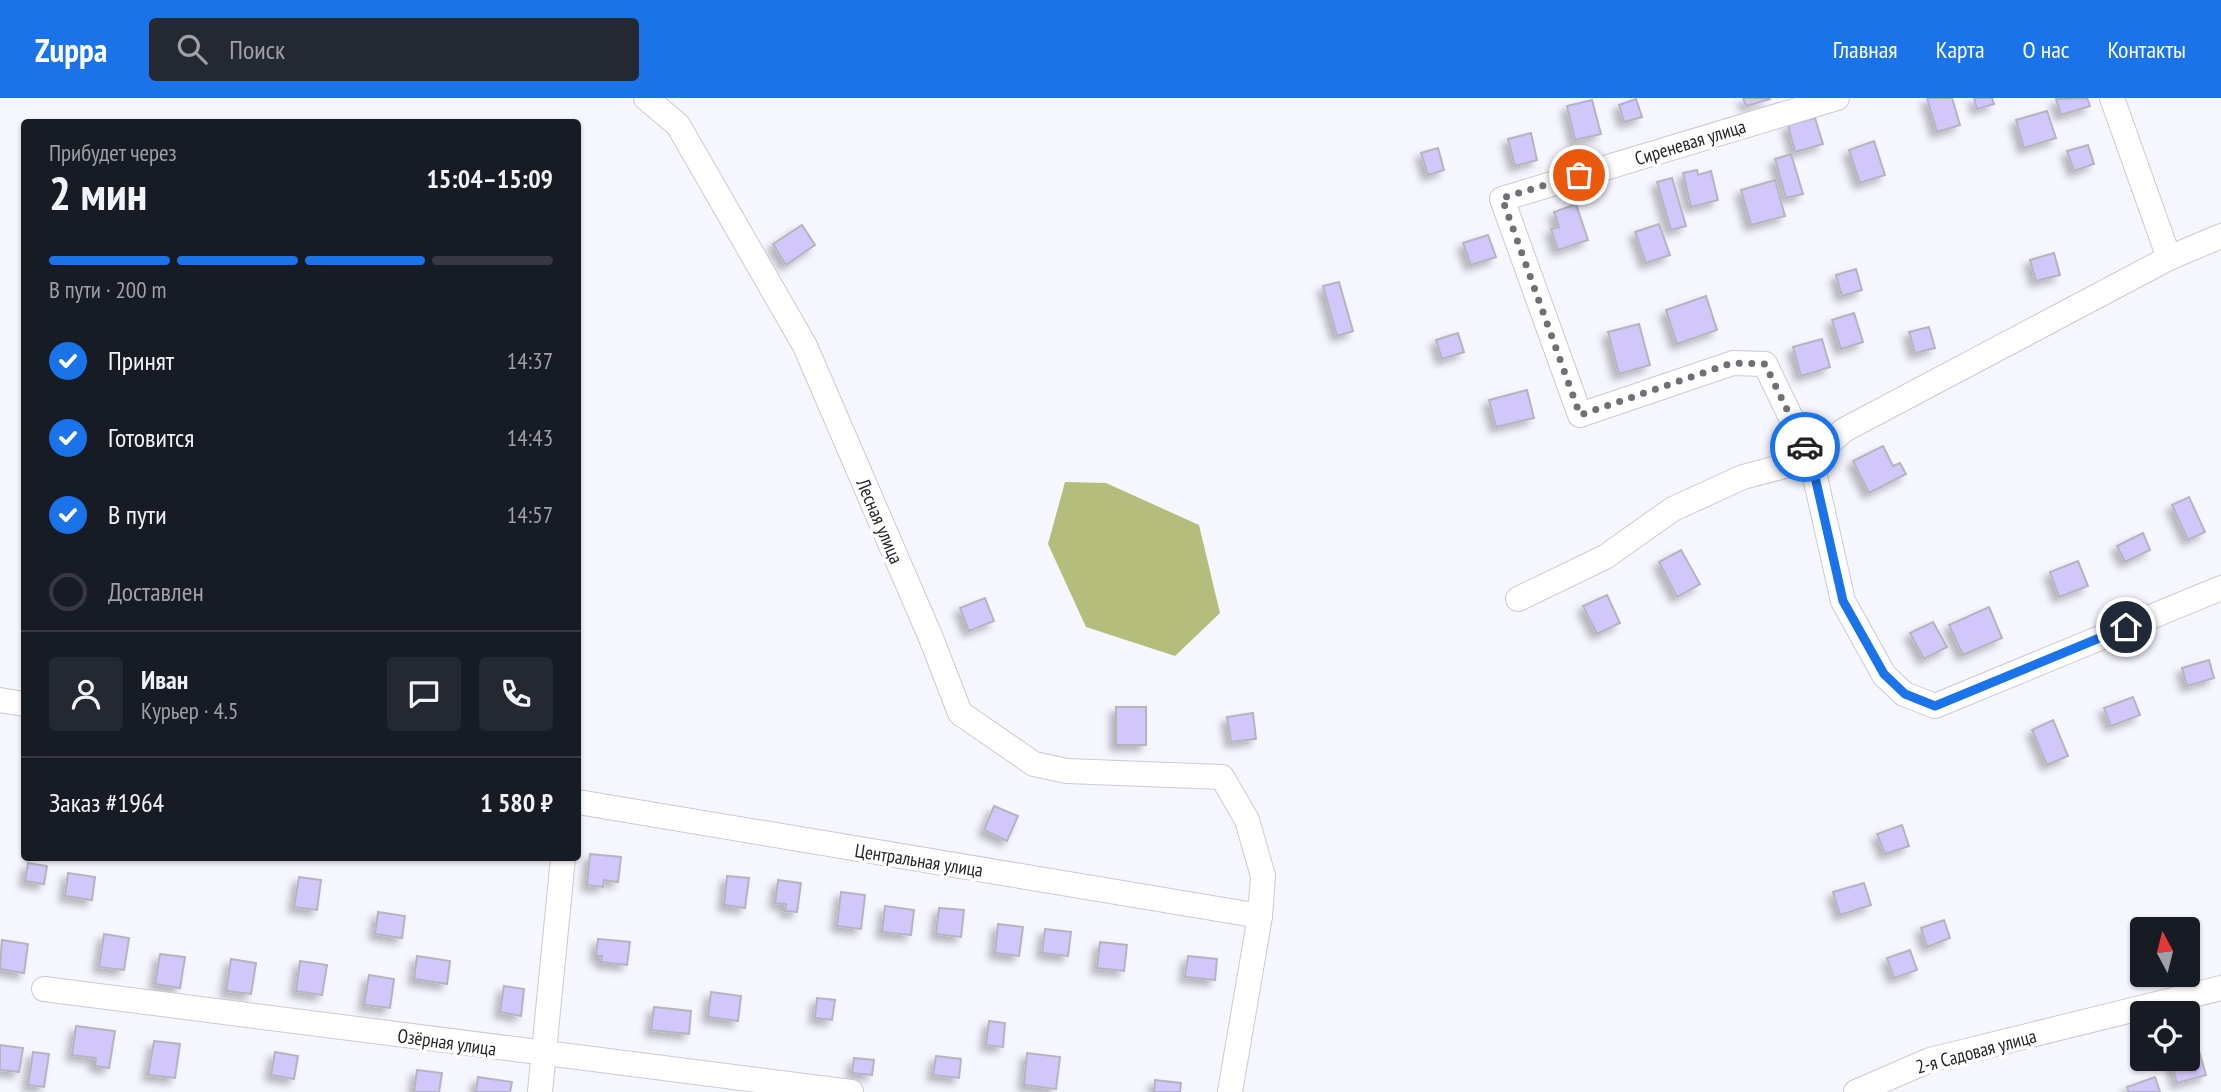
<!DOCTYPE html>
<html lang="ru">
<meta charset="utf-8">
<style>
body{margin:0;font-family:"PT Sans Narrow",sans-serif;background:#242831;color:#f1f3f6;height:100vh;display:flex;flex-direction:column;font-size:26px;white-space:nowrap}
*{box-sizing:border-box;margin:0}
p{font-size:23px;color:#9ea1a6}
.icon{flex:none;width:38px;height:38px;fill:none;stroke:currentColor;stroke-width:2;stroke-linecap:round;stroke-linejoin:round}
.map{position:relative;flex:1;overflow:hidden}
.side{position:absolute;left:21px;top:21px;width:560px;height:742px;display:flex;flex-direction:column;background:#171b24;border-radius:7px;box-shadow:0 2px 5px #0004}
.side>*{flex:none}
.needle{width:46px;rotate:353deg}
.fabs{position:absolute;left:2130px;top:819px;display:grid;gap:14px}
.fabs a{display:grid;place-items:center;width:70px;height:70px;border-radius:7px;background:#171b24;box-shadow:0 2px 5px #0004;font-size:35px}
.pin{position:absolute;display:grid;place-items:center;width:60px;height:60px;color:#fff;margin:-30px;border:4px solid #fff;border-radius:50%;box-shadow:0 2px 7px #0007}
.courier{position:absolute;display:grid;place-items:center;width:70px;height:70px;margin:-35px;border:5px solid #1a73e8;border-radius:50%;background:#fff;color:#222;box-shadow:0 2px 9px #0007}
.summary em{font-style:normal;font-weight:600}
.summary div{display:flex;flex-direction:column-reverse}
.summary{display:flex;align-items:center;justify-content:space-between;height:119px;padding:0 28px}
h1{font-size:46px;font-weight:600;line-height:52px}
.bar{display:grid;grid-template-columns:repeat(4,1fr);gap:10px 7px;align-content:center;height:84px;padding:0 28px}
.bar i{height:9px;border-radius:5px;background:#363941}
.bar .selected{background:#1a73e8}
.bar p{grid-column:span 4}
.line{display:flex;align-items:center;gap:18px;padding:0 28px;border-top:2px solid #363941}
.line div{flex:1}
.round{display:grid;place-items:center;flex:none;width:74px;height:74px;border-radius:7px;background:#242831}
ol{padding:0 28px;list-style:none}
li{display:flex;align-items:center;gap:21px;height:77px}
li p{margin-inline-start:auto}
li .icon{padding:7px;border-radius:50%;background:#1a73e8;color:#fff;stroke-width:4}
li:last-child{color:#9ea1a6}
li i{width:38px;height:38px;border:4px solid #363941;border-radius:50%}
header{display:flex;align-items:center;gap:42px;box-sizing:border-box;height:98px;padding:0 35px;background:#1a73e8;color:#fff}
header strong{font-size:33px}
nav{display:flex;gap:38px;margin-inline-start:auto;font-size:24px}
.search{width:490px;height:63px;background:#242831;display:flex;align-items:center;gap:18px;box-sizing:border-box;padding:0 24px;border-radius:7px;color:#9ea1a6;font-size:26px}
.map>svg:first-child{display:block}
</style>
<header>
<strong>Zuppa</strong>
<div class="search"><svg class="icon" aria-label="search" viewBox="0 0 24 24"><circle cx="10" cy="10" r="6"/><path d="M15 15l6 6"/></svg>Поиск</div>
<nav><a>Главная</a><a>Карта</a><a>О нас</a><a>Контакты</a></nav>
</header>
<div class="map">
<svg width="2221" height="994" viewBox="0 0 2221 994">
<defs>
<filter id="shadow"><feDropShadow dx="-5.5" dy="5.5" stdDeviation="3.5" flood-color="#0004"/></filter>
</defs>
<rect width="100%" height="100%" fill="#f6f6ff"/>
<path fill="#b4bd7c" d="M1065 384 1106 385 1199 427 1220 515 1175 558 1086 529 1048 446Z"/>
<g fill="#d2c7fa" stroke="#b5b4be" stroke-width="2" filter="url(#shadow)">
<path d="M1743 0H1769L1770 1 1746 8Z"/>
<path d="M1927 0H1952L1960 27 1937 34Z"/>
<path d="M1974 0H1992L1994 6 1977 11Z"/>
<path d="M2087 0 2090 8 2061 17 2056 1Z"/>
<path d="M1636 1 1642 19 1624 24 1619 7Z"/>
<path d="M1592 2 1601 36 1575 42 1567 8Z"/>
<path d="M2047 13 2056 40 2024 50 2016 22Z"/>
<path d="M1815 20 1823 46 1795 54 1788 27Z"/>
<path d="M1531 35 1537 62 1515 68 1508 41Z"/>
<path d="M1874 43 1885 77 1860 85 1849 52Z"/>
<path d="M2088 47 2094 66 2074 73 2067 53Z"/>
<path d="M1438 50 1444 72 1428 77 1421 55Z"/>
<path d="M1791 56 1803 96 1786 100 1775 61Z"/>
<path d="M1697 72 1698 77 1711 73 1718 102 1691 109 1683 75Z"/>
<path d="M1672 80 1686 128 1671 132 1657 84Z"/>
<path d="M1775 82 1785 118 1751 127 1741 92Z"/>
<path d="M1576 106 1588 142 1558 152 1551 131 1559 129 1554 114Z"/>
<path d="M1659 126 1670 157 1646 165 1635 134Z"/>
<path d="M802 127 815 147 786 167 773 146Z"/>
<path d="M1488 137 1496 159 1471 167 1463 145Z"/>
<path d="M2054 155 2060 177 2036 183 2030 162Z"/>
<path d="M1856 171 1862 192 1842 198 1836 177Z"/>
<path d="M1339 184 1353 233 1337 238 1323 188Z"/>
<path d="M1706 198 1717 232 1677 246 1666 212Z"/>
<path d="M1854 215 1863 244 1841 251 1832 222Z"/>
<path d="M1639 226 1650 267 1619 276 1608 234Z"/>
<path d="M1929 229 1935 250 1915 255 1909 234Z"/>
<path d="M1458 235 1464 254 1442 261 1436 242Z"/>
<path d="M1822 241 1830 269 1801 278 1793 249Z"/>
<path d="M1527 292 1534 320 1496 329 1489 302Z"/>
<path d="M1883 348 1893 368 1900 365 1906 376 1869 395 1853 363Z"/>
<path d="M2189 399 2205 434 2188 442 2172 407Z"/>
<path d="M2143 435 2150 452 2125 464 2117 448Z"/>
<path d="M1681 452 1700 486 1677 499 1659 464Z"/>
<path d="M2078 463 2088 488 2059 499 2050 474Z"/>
<path d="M1607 497 1620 525 1597 536 1583 508Z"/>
<path d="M985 500 994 523 969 533 960 510Z"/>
<path d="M1989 509 2002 540 1963 557 1949 527Z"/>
<path d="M1933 524 1947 549 1924 561 1910 535Z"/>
<path d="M2209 562 2214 580 2187 588 2182 570Z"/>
<path d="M2133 599 2140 617 2111 628 2104 610Z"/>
<rect x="1116" y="609" width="30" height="38"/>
<path d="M1253 615 1256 641 1231 644 1227 619Z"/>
<path d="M2053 622 2068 658 2047 667 2032 632Z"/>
<path d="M994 708 1018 718 1007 743 984 732Z"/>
<path d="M1902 727 1909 748 1885 756 1877 736Z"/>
<path d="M590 756 621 759 618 784 604 782 603 789 587 787Z"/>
<path d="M28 765 47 768 44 786 25 783Z"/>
<path d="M68 775 95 779 92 802 65 798Z"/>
<path d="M727 778 749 780 745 810 724 807Z"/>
<path d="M299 779 321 782 317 812 294 809Z"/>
<path d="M778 782 801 785 797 814 785 813 786 806 775 805Z"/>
<path d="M1864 785 1871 807 1840 817 1833 794Z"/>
<path d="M841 794 865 797 861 831 837 828Z"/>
<path d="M885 808 914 812 911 837 882 834Z"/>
<path d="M939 810 964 812 961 839 936 836Z"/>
<path d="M378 814 405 818 402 840 375 836Z"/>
<path d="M1944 822 1950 840 1927 849 1921 830Z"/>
<path d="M998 826 1023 829 1019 858 995 855Z"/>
<path d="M1045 831 1071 834 1068 858 1042 855Z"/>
<path d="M104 836 129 840 124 872 99 869Z"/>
<path d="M598 841 630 844 627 867 601 864 602 858H596Z"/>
<path d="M2 842 28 846 24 875 0 871Z"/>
<path d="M1100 844 1127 847 1124 873 1097 870Z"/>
<path d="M1910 852 1917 872 1894 880 1887 860Z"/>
<path d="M160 856 185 859 180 890 155 886Z"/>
<path d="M417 858 450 863 447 886 414 881Z"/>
<path d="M1188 858 1217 861 1215 882 1185 879Z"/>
<path d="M231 861 256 865 251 896 226 893Z"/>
<path d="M300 863 327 867 322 897 296 893Z"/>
<path d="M369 877 394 881 390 910 364 907Z"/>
<path d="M504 888 524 891 521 918 500 914Z"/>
<path d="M711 894 741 898 738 923 708 919Z"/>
<path d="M817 900 835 902 832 922 815 920Z"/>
<path d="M654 909 691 913 689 936 651 932Z"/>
<path d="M989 923 1005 925 1003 949 986 947Z"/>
<path d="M76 928 115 933 109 970 95 968 96 960 72 957Z"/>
<path d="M154 943 180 946 175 980 148 977Z"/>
<path d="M2197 946 2206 977 2177 985 2170 961H2188V949Z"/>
<path d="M0 947 23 950 19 974 0 972Z"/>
<path d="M33 954 49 956 44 989 28 987Z"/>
<path d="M275 954 298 958 294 981 271 977Z"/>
<path d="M1027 955 1060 959 1056 991 1024 987Z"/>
<path d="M936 958 961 961 959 980 933 977Z"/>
<path d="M854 960 874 962 872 977 852 975Z"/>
<path d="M417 972 442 975 439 994H414Z"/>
<path d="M478 979 512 984 510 994H476Z"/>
<path d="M2155 979 2160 994H2129L2127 989Z"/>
<path d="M1155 982 1181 985 1180 994H1154Z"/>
</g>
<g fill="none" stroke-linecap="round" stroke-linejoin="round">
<g stroke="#c9cad4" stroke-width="26">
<g id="minor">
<path d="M646 0 678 27 805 248 931 540 960 615 1034 666 1067 673 1222 679 1247 722 1263 778 1260 818 1230 994"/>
<path d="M1837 0 1502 101 1580 317 1733 265 1765 266 1811 361 1843 503 1884 577 1904 596 1935 608 2221 490"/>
<path d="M2112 0 2169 160"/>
<path d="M1518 501 1605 459 1673 411 1743 379 1811 361 1844 332 2169 160 2221 138"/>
<path d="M0 602 24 606"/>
<path d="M578 704 1260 818"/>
<path d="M44 891 851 994"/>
<path d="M540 994 563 760"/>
<path d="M1856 994 1930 962 2221 890"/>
</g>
</g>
<use href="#minor" stroke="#fff" stroke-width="24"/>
</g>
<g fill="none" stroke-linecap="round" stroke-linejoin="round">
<path stroke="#6f6f75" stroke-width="7" stroke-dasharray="0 12.6" d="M1579 77 1502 100 1580 317 1732 265 1765 266 1805 349"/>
<path stroke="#1a73e8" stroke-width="9" d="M1805 349 1811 361 1843 503 1884 576 1905 596 1935 608 2126 529"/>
</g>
<g text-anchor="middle" stroke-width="7" stroke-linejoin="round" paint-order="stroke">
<g font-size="19" fill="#27272b" stroke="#fff">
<text transform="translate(1690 44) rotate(-17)" y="7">Сиреневая улица</text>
<text transform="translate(880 423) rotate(67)" y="7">Лесная улица</text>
<text transform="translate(919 762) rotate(9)" y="7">Центральная улица</text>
<text transform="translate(447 944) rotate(8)" y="7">Озёрная улица</text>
<text transform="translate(1976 953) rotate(-15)" y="7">2-я Садовая улица</text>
</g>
</g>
</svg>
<div class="fabs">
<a><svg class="needle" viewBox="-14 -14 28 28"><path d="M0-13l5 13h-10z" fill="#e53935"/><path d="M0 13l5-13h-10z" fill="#9ea1a6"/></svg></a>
<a><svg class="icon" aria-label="locate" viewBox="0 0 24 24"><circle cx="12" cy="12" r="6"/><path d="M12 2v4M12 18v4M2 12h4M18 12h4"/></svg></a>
</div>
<div class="pin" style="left:1579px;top:77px;background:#ea580c"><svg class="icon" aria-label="bag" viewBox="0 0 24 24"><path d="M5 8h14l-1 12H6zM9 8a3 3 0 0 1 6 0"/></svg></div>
<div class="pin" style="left:2126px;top:529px;background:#1f2937"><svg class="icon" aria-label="home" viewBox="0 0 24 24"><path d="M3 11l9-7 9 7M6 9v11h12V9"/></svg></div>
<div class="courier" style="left:1805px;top:349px"><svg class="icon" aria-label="car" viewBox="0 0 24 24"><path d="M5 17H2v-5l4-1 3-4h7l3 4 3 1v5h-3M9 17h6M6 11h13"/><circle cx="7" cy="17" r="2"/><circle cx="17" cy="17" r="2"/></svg></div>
<section class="side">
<div class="summary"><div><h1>2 мин</h1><p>Прибудет через</p></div><em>15:04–15:09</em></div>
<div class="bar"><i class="selected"></i><i class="selected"></i><i class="selected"></i><i></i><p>В пути · 200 m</p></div>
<ol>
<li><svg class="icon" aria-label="check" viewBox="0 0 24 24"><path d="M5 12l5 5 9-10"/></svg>Принят<p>14:37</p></li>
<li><svg class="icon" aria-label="check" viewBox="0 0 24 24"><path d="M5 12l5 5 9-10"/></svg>Готовится<p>14:43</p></li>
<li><svg class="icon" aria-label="check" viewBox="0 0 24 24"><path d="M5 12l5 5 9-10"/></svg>В пути<p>14:57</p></li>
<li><i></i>Доставлен</li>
</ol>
<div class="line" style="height:126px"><a class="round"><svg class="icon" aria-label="person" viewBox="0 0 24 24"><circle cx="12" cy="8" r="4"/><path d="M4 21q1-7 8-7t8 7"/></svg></a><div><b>Иван</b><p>Курьер · 4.5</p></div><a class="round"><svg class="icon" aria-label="chat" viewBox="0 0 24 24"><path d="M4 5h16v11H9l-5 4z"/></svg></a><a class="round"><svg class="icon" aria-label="phone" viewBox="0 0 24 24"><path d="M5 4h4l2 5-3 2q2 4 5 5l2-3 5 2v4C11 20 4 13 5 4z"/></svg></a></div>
<div class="line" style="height:91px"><div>Заказ #1964</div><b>1 580 ₽</b></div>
</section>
</div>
